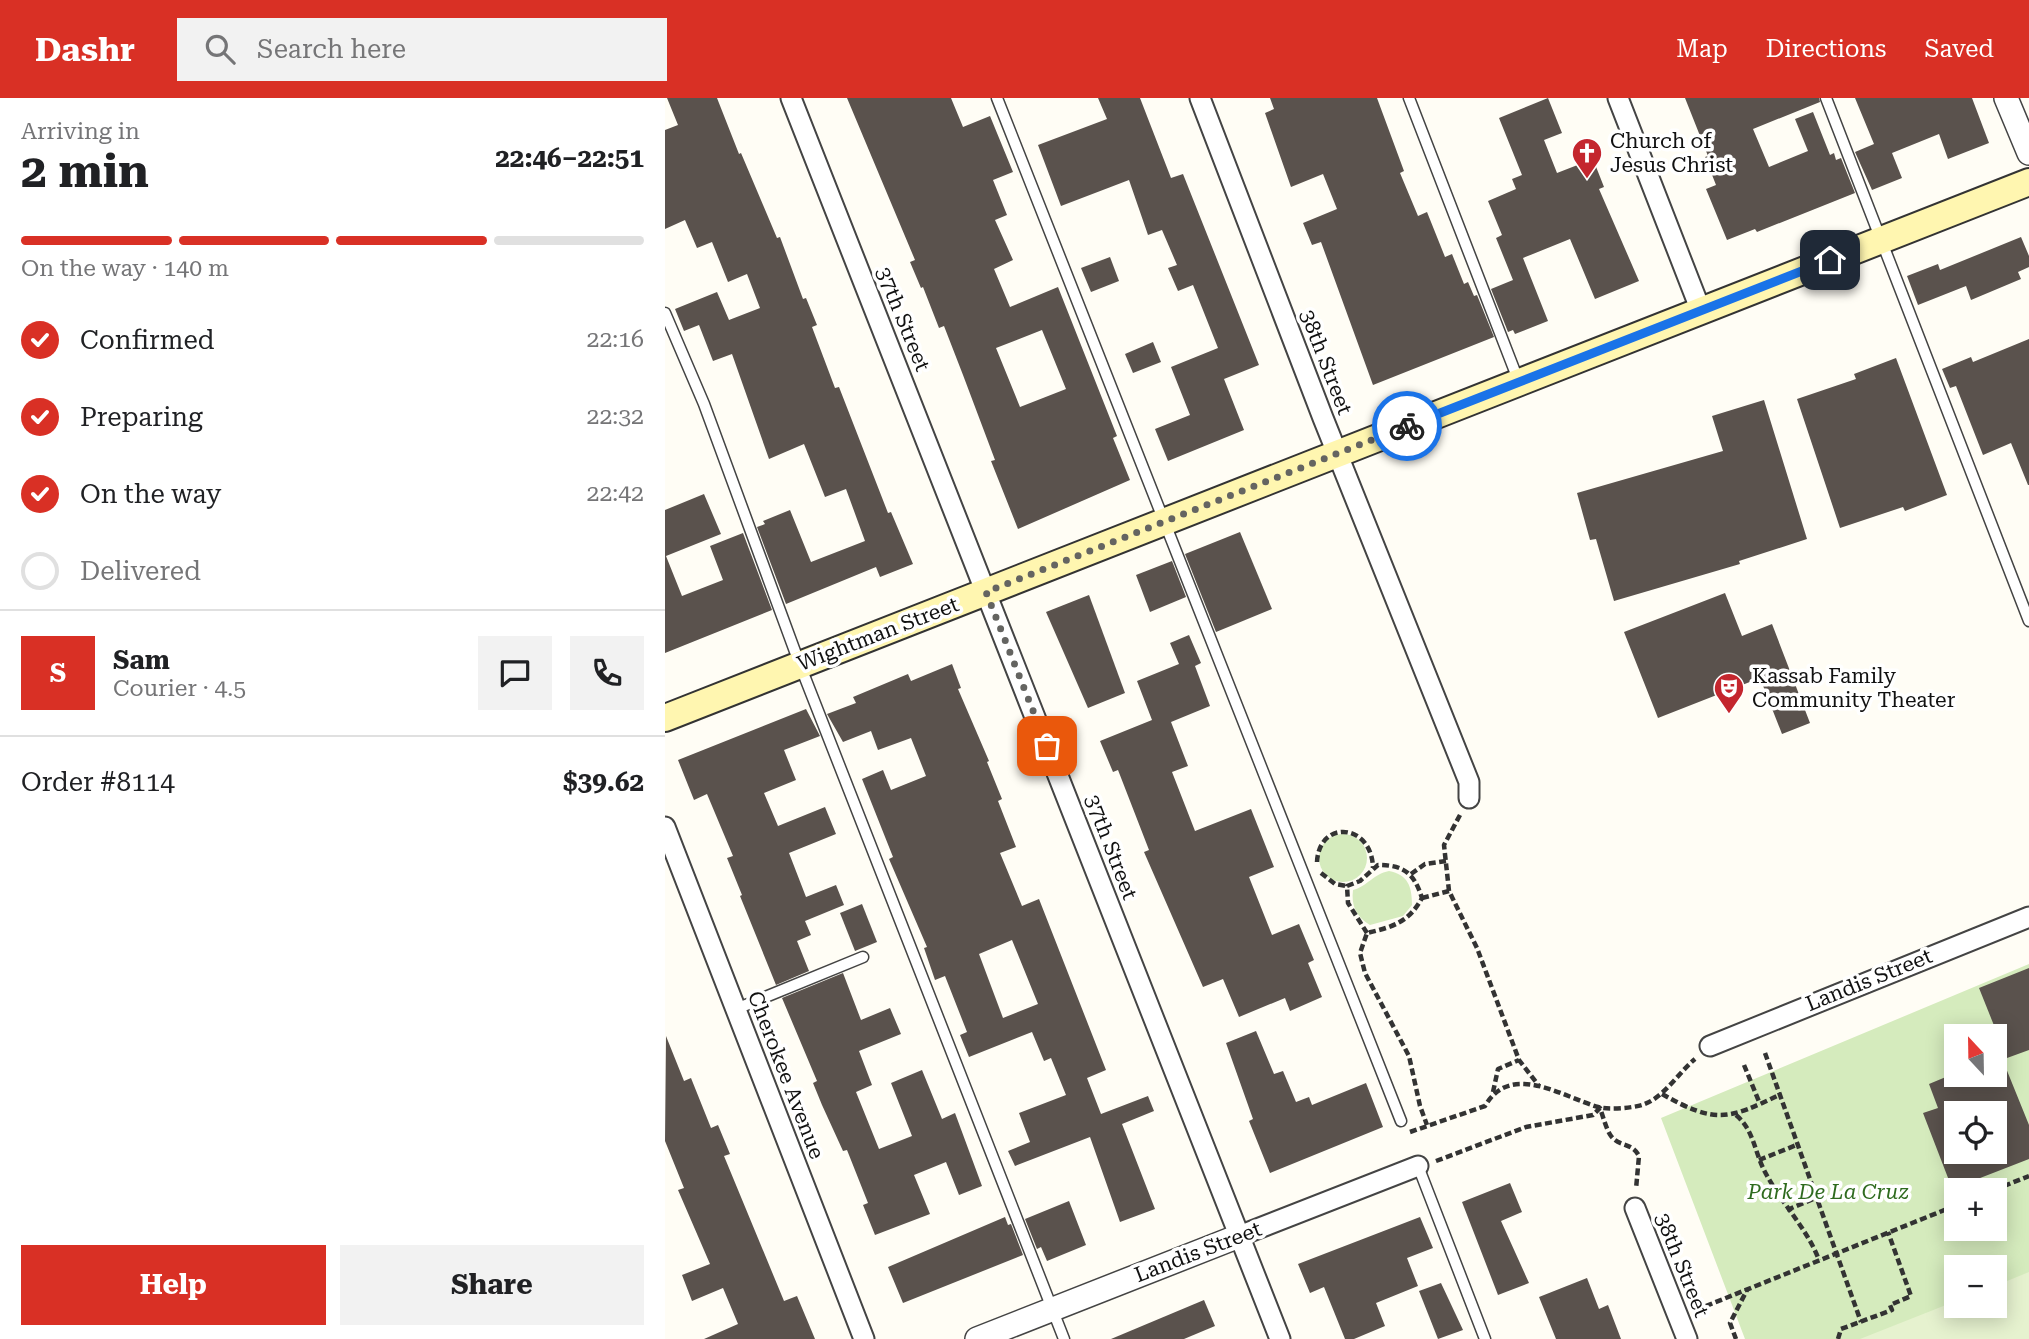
<!DOCTYPE html>
<meta charset="utf-8">
<style>
body{margin:0;font-family:"Roboto Serif",serif;background:#f2f2f2;color:#202124;height:100vh;display:flex;flex-direction:column;font-size:26px;white-space:nowrap}
*{box-sizing:border-box;margin:0}
p{font-size:23px;color:#757577}
.icon{flex:none;width:38px;height:38px;fill:none;stroke:currentColor;stroke-width:2;stroke-linecap:round;stroke-linejoin:round}
.map{position:relative;flex:1;overflow:hidden}
.sheet{display:flex;flex-direction:column;background:#fff;width:665px}
.sheet>*{flex:none}
.needle{width:46px;rotate:338deg}
.controls{position:absolute;left:1279px;top:926px;display:grid;gap:14px}
.controls a{display:grid;place-items:center;width:63px;height:63px;border-radius:0px;background:#fff;box-shadow:0 4px 18px #0003;font-size:35px}
.pin{position:absolute;display:grid;place-items:center;width:60px;height:60px;color:#fff;margin:-30px;border-radius:14px;box-shadow:0 4px 10px #0006}
.courier{position:absolute;display:grid;place-items:center;width:70px;height:70px;margin:-35px;border:5px solid #1a73e8;border-radius:50%;background:#fff;color:#222;box-shadow:0 2px 9px #0007}
.overview em{font-style:normal;font-weight:700}
.overview div{display:flex;flex-direction:column-reverse}
.overview{display:flex;align-items:center;justify-content:space-between;height:119px;padding:0 21px}
h1{font-size:46px;font-weight:700;line-height:52px}
.bar{display:grid;grid-template-columns:repeat(4,1fr);gap:10px 7px;align-content:center;height:84px;padding:0 21px}
.bar i{height:9px;border-radius:5px;background:#e0e0e0}
.bar .active{background:#d93025}
.bar p{grid-column:span 4}
.line{display:flex;align-items:center;gap:18px;padding:0 21px;border-top:2px solid #e0e0e0}
.line div{flex:1}
.round{display:grid;place-items:center;flex:none;width:74px;height:74px;border-radius:0px;background:#f2f2f2}
ol{padding:0 21px;list-style:none}
li{display:flex;align-items:center;gap:21px;height:77px}
li p{margin-inline-start:auto}
li .icon{padding:7px;border-radius:50%;background:#d93025;color:#fff;stroke-width:4}
li:last-child{color:#757577}
li i{width:38px;height:38px;border:4px solid #e0e0e0;border-radius:50%}
.cta{display:flex;gap:14px;margin-top:auto;padding:14px 21px}
.cta a{flex:1;height:80px;border-radius:0px;background:#d93025;color:#fff;font-size:28px;font-weight:700;line-height:80px;text-align:center}
.cta a+a{background:#f2f2f2;color:#202124}
header{display:flex;align-items:center;gap:42px;box-sizing:border-box;height:98px;padding:0 35px;background:#d93025;color:#fff}
header strong{font-size:33px}
nav{display:flex;gap:38px;margin-inline-start:auto;font-size:24px}
.search{width:490px;height:63px;background:#f2f2f2;display:flex;align-items:center;gap:18px;box-sizing:border-box;padding:0 24px;border-radius:0px;color:#757577;font-size:26px}
main{display:flex;flex:1;min-height:0}
.map>svg:first-child{display:block}
</style>
<header>
<strong>Dashr</strong>
<div class="search"><svg class="icon" aria-label="search" viewBox="0 0 24 24"><circle cx="10" cy="10" r="6"/><path d="M15 15l6 6"/></svg>Search here</div>
<nav><a>Map</a><a>Directions</a><a>Saved</a></nav>
</header>
<main>
<section class="sheet">
<div class="overview"><div><h1>2 min</h1><p>Arriving in</p></div><em>22:46–22:51</em></div>
<div class="bar"><i class="active"></i><i class="active"></i><i class="active"></i><i></i><p>On the way · 140 m</p></div>
<ol>
<li><svg class="icon" aria-label="check" viewBox="0 0 24 24"><path d="M5 12l5 5 9-10"/></svg>Confirmed<p>22:16</p></li>
<li><svg class="icon" aria-label="check" viewBox="0 0 24 24"><path d="M5 12l5 5 9-10"/></svg>Preparing<p>22:32</p></li>
<li><svg class="icon" aria-label="check" viewBox="0 0 24 24"><path d="M5 12l5 5 9-10"/></svg>On the way<p>22:42</p></li>
<li><i></i>Delivered</li>
</ol>
<div class="line" style="height:126px"><b class="round" style="background:#d93025;color:#fff">S</b><div><b>Sam</b><p>Courier · 4.5</p></div><a class="round"><svg class="icon" aria-label="chat" viewBox="0 0 24 24"><path d="M4 5h16v11H9l-5 4z"/></svg></a><a class="round"><svg class="icon" aria-label="phone" viewBox="0 0 24 24"><path d="M5 4h4l2 5-3 2q2 4 5 5l2-3 5 2v4C11 20 4 13 5 4z"/></svg></a></div>
<div class="line" style="height:91px"><div>Order #8114</div><b>$39.62</b></div>
<div class="cta"><a>Help</a><a>Share</a></div>
</section>
<div class="map">
<svg width="1364" height="1241" viewBox="0 0 1364 1241">
<rect width="100%" height="100%" fill="#fffdf5"/>
<g fill="#d5ebbd" fill-rule="evenodd">
<circle cx="678" cy="760" r="24"/>
<path d="M724 773C743 777 747 788 747 807L738 818 705 827C691 819 686 807 688 792 703 788 708 776 724 773Z"/>
<path d="M1364 866V1241H1080L996 1020ZM1292 938H1330V976H1292ZM1292 1015H1330V1054H1292ZM1292 1092H1330V1130H1292ZM1292 1169H1330V1208H1292Z"/>
</g>
<path fill="#e6f2cf" d="M1364 1174V1241H1195L1291 1203 1292 1208H1330V1188Z"/>
<g fill="#5a524d" fill-rule="evenodd">
<path d="M2 0H52L74 56 76 55 112 140 115 139 138 201 141 200 152 227 147 229 170 290 174 289 223 415 226 414 248 466 215 479 211 469 121 506 92 429 100 426 98 423 125 412 146 464 200 443 181 391 160 399 139 346 104 361 67 256 48 263 34 227 19 233 10 211 52 194 64 222 95 210 82 176 63 184 47 144 32 150 20 122 0 131V32L13 27Z"/>
<path d="M182 0H286L298 29 325 18 348 74 328 82 342 117 330 122 348 162 329 171 345 209 393 189 452 338 448 340 465 382 353 431 326 363 330 362 298 277 279 228 274 230 258 189 256 190 245 164 250 162ZM377 232 401 291 355 309 331 250Z"/>
<path d="M433 0H475L506 80 518 76 594 267 559 281 579 332 503 363 490 331 525 317 506 269 553 250 528 187 513 193 503 170 512 167 497 132 483 137 464 82 396 108 373 47 442 21Z"/>
<path d="M605 0H712L739 73 735 75 753 118 762 114 780 159 787 156 799 186 803 184 809 198 812 197 829 239 708 287 656 144 647 147 638 125 672 111 658 76 626 89 600 15 609 11Z"/>
<path d="M883 0 897 35 879 42 892 75 928 61 939 89 934 91 974 183 930 201 905 141 858 160 883 223 850 236 848 232 843 234 826 191 848 182 831 140 837 137 823 103 851 91 847 81 857 77 834 20Z"/>
<path d="M1020 0H1154L1155 4 1088 31 1104 69 1143 53 1130 21 1148 14 1165 57 1169 55 1171 62 1176 60 1190 95 1092 134 1090 131 1062 142 1041 91 1051 87 1040 59 1043 58Z"/>
<path d="M1190 0H1307L1324 45 1283 61 1274 36 1227 55 1237 80 1207 92 1190 54 1209 46Z"/>
<path d="M1356 139 1364 158V169L1353 174 1356 181 1306 202 1301 188 1253 207 1242 178 1273 166 1275 172Z"/>
<path d="M445 159 454 183 426 194 416 170Z"/>
<path d="M1364 241V387H1363L1346 345 1318 357 1291 288 1285 290 1277 271 1306 259 1308 264Z"/>
<path d="M488 244 496 264 468 275 460 256Z"/>
<path d="M1231 260 1282 397 1240 413 1238 409 1175 430 1132 301 1191 281 1189 276Z"/>
<path d="M1099 302 1142 441 1074 463 1075 466 949 503 931 441 925 442 912 395 1058 353 1047 318Z"/>
<path d="M39 396 56 436 1 458 17 498 58 482 45 448 78 435 107 512 0 555V412Z"/>
<path d="M575 434 607 511 551 534 520 456Z"/>
<path d="M507 463 521 499 485 514 471 477Z"/>
<path d="M1060 495 1077 538 1107 526 1145 625 1117 636 1095 580 993 620 959 534Z"/>
<path d="M424 497 460 595 423 610 381 514Z"/>
<path d="M524 537 536 565 530 568 545 608 506 624 523 668 507 674 530 733 586 711 609 769 584 779 607 837 634 826 649 862 643 865 657 899 625 913 620 900 574 919 558 881 538 889 479 754 484 752 453 672 448 674 435 643 487 622 472 583 514 566 505 545Z"/>
<path d="M287 566 296 590 293 591 324 663 322 664 337 701 333 703 351 749 335 755 357 808 374 801 441 972 422 980 436 1016 483 998 489 1013 457 1026 490 1111 455 1124 425 1039 350 1068 343 1053 365 1044 354 1015 401 997 386 960 379 963 367 934 304 959 295 937 302 934 280 878 270 882 259 850 262 849 224 761 228 759 197 681 218 672 226 692 261 678 246 640 213 652 206 633 178 644 162 616 191 605 188 599 243 576 246 583ZM347 842 373 906 338 920 314 856Z"/>
<path d="M141 611 155 638 119 652 131 682 99 695 113 728 160 709 171 736 124 755 141 799 171 787 179 807 140 823 146 837 132 843 144 873 111 887 75 798 77 797 62 760 68 758 42 696 29 702 13 662Z"/>
<path d="M197 806 212 844 190 853 175 815Z"/>
<path d="M1364 870V952L1342 960 1314 890Z"/>
<path d="M178 875 196 922 225 910 236 936 194 953 207 987 191 994 214 1051 247 1038 226 985 257 972 277 1021 290 1015 317 1088 294 1097 281 1064 249 1077 265 1116 210 1137 198 1107 203 1105 182 1052 178 1053 157 1007 148 985 152 983 117 900Z"/>
<path d="M591 933 609 976 618 973 631 1004 644 999 647 1007 701 985 718 1029 605 1075 584 1023 588 1021 561 945Z"/>
<path d="M1 938 19 983 26 980 46 1030 53 1027 65 1056 59 1058 119 1203 132 1198 150 1241H39L73 1226 58 1190 27 1203 17 1177 45 1166 13 1092 19 1090 0 1043Z"/>
<path d="M1330 943 1364 1027V1061L1292 1089 1290 1098 1258 1015 1273 1010 1264 986 1288 976H1330ZM1292 1015H1330V1054H1292Z"/>
<path d="M845 1085 857 1114 836 1123 864 1185 833 1197 797 1104Z"/>
<path d="M404 1103 421 1147 382 1163 376 1149 372 1151 360 1121Z"/>
<path d="M340 1119 343 1127 346 1126 358 1157 238 1205 223 1169Z"/>
<path d="M755 1119 768 1150 742 1160 753 1188 711 1205 720 1228 689 1241H680L659 1189 645 1195 633 1166Z"/>
<path d="M922 1180 934 1211 943 1207 956 1241H891L874 1199Z"/>
<path d="M776 1185 798 1232 773 1241 754 1193Z"/>
<path d="M539 1202 550 1228 519 1241H446Z"/>
</g>
<g fill="none" stroke-linecap="round" stroke-linejoin="round">
<g stroke="#444" stroke-width="13">
<g id="service">
<path d="M332 0 736 1023"/>
<path d="M744 0 854 284"/>
<path d="M1161 0 1364 523"/>
<path d="M0 215 39 306 135 567 399 1241"/>
<path d="M71 911 198 859"/>
<path d="M753 1068 820 1241"/>
</g>
</g>
<g stroke="#444" stroke-width="23">
<g id="minor">
<path d="M126 0 615 1241"/>
<path d="M535 0 658 320 804 684V700"/>
<path d="M953 0 1036 213"/>
<path d="M0 729 199 1241"/>
<path d="M1045 948 1364 819"/>
<path d="M970 1110 1022 1241"/>
<path d="M574 1138 753 1068"/>
</g>
</g>
<g stroke="#444" stroke-width="26">
<g id="tertiary">
<path d="M1341 0 1364 55"/>
<path d="M312 1241 574 1138"/>
</g>
</g>
<g stroke="#333" stroke-width="30">
<path id="secondary" d="M0 620 1364 84"/>
</g>
<g stroke="#333" stroke-width="4.5" stroke-dasharray="7 3.5" stroke-linecap="butt">
<path d="M795 717 779 747 784 793 812 850 854 962 874 988"/>
<path d="M652 764C654 721 707 725 708 770"/>
<path d="M656 775 670 786 682 788"/>
<path d="M746 776 760 766 781 763"/>
<path d="M757 800 784 793"/>
<path d="M702 835 683 805 682 788 695 783 713 767C739 767 749 775 757 800 744 824 728 829 702 835L695 855 700 875 744 958 755 1008 762 1027"/>
<path d="M1100 955 1196 1224"/>
<path d="M1079 967 1095 1006"/>
<path d="M828 994 833 971 854 962"/>
<path d="M997 996C1050 1026 1063 1022 1116 996"/>
<path d="M1071 1017C1089 1032 1089 1053 1100 1074 1116 1105 1142 1130 1154 1162"/>
<path d="M745 1034 820 1008C846 963 898 999 933 1009 943 1012 967 1010 977 1007 999 1000 1013 975 1030 961"/>
<path d="M1094 1062 1134 1046"/>
<path d="M771 1063 861 1029 928 1017 935 1010C938 1018 941 1031 946 1038 954 1049 967 1044 974 1058L971 1091"/>
<path d="M1329 1092 1364 1078"/>
<path d="M1122 1112 1153 1099"/>
<path d="M1031 1212 1292 1107"/>
<path d="M1071 1241 1065 1225 1082 1192"/>
<path d="M1173 1241 1176 1231 1227 1212 1225 1207 1246 1198 1223 1134"/>
</g>
<use href="#service" stroke="#fff" stroke-width="10"/>
<use href="#minor" stroke="#fff" stroke-width="19"/>
<use href="#tertiary" stroke="#fff" stroke-width="23"/>
<use href="#secondary" stroke="#fff6b0" stroke-width="26"/>
</g>
<g fill="none" stroke-linecap="round" stroke-linejoin="round">
<path stroke="#646461" stroke-width="7" stroke-dasharray="0 12.6" d="M382 648 321 494 742 328"/>
<path stroke="#1a73e8" stroke-width="9" d="M742 328 1165 162"/>
</g>
<defs>
<g id="church-pin" transform="scale(1.575)"><path d="M0 17L-7.5 6A9.5 9.5 0 1 1 7.5 6Z" fill="#c4262e" stroke="#fff"/><path d="M-1.2-6h2.4v3.5h3.3v2.4h-3.3V6h-2.4V-.1h-3.3v-2.4h3.3Z" fill="#fff"/></g>
<g id="theatre-pin" transform="scale(1.575)"><path d="M0 17L-7.5 6A9.5 9.5 0 1 1 7.5 6Z" fill="#c4262e" stroke="#fff"/><path d="M-5-5.5Q0-4 5-5.5V0Q5 5 0 6Q-5 5-5 0ZM-3.3-2.5H-1v1.5H-3.3ZM1-2.5H3.3v1.5H1ZM-2.8 1Q0 5.5 2.8 1Z" fill="#fff"/></g>
</defs>
<g fill-rule="evenodd">
<use href="#church-pin" x="922" y="55"/>
<use href="#theatre-pin" x="1064" y="590"/>
</g>
<g text-anchor="middle" stroke-width="7" stroke-linejoin="round" paint-order="stroke">
<g font-size="21" fill="#111" stroke="#fff" text-anchor="start">
<text x="945" y="50">Church of<tspan x="945" dy="24">Jesus Christ</tspan></text>
<text x="1087" y="585">Kassab Family<tspan x="1087" dy="24">Community Theater</tspan></text>
</g>
<g font-size="21" fill="#111" stroke="#fff">
<text transform="translate(238 221) rotate(68)" y="7">37th Street</text>
<text transform="translate(661 264) rotate(69)" y="7">38th Street</text>
<text transform="translate(213 536) rotate(-21)" y="7">Wightman Street</text>
<text transform="translate(446 749) rotate(69)" y="7">37th Street</text>
<text transform="translate(1204 882) rotate(-22)" y="7">Landis Street</text>
<text transform="translate(121 977) rotate(69)" y="7">Cherokee Avenue</text>
<text transform="translate(533 1154) rotate(-21)" y="7">Landis Street</text>
<text transform="translate(1017 1167) rotate(68)" y="7">38th Street</text>
</g>
<g font-size="21" font-style="italic" fill="#2f6b1f" stroke="#fff">
<text x="1163" y="1101">Park De La Cruz</text>
</g>
</g>
</svg>
<div class="controls">
<a><svg class="needle" viewBox="-14 -14 28 28"><path d="M0-13l5 13h-10z" fill="#e53935"/><path d="M0 13l5-13h-10z" fill="#757577"/></svg></a>
<a><svg class="icon" aria-label="locate" viewBox="0 0 24 24"><circle cx="12" cy="12" r="6"/><path d="M12 2v4M12 18v4M2 12h4M18 12h4"/></svg></a>
<a>+</a>
<a>−</a>
</div>
<div class="pin" style="left:382px;top:648px;background:#ea580c"><svg class="icon" aria-label="bag" viewBox="0 0 24 24"><path d="M5 8h14l-1 12H6zM9 8a3 3 0 0 1 6 0"/></svg></div>
<div class="pin" style="left:1165px;top:162px;background:#1f2937"><svg class="icon" aria-label="home" viewBox="0 0 24 24"><path d="M3 11l9-7 9 7M6 9v11h12V9"/></svg></div>
<div class="courier" style="left:742px;top:328px"><svg class="icon" aria-label="bike" viewBox="0 0 24 24"><circle cx="6" cy="16" r="4"/><circle cx="18" cy="16" r="4"/><path d="M6 16l4-8h5l3 8M10 8l3 8H6M13 5h3"/></svg></div>
</div>
</main>
